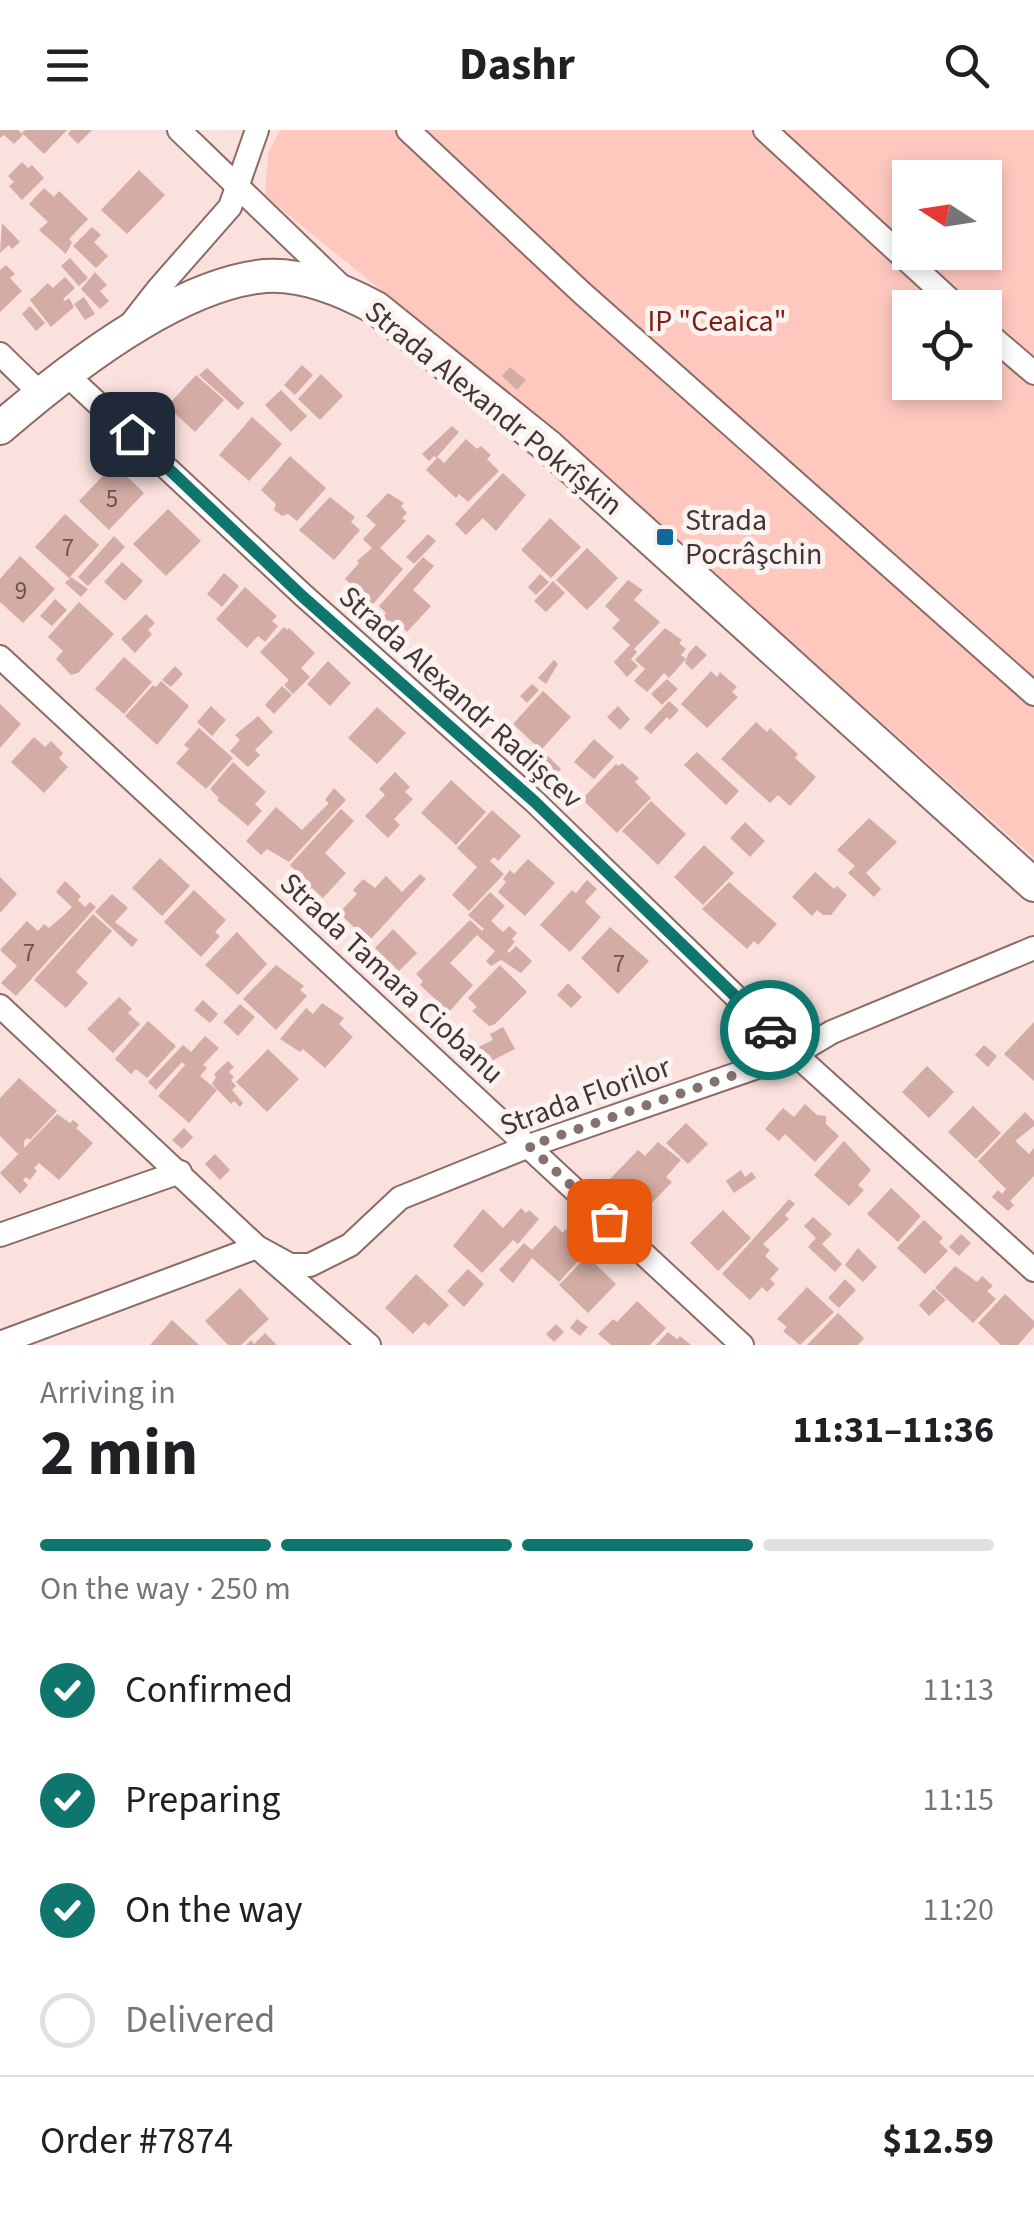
<!DOCTYPE html>
<meta charset="utf-8">
<style>
body{margin:0;font-family:"Source Sans 3",sans-serif;background:#f6f6f6;color:#202124;height:100vh;display:flex;flex-direction:column;font-size:38px;white-space:nowrap}
*{box-sizing:border-box;margin:0}
p{font-size:32px;color:#757577}
.icon{flex:none;width:55px;height:55px;fill:none;stroke:currentColor;stroke-width:2;stroke-linecap:round;stroke-linejoin:round}
.map{position:relative;height:1215px;overflow:hidden}
.side{display:flex;flex-direction:column;background:#fff;flex:1}
.side>*{flex:none}
.needle{width:65px;rotate:282deg}
.fabs{position:absolute;left:892px;top:30px;display:grid;gap:20px}
.fabs a{display:grid;place-items:center;width:110px;height:110px;border-radius:0px;background:#fff;box-shadow:0 5px 15px #0003;font-size:50px}
.pin{position:absolute;display:grid;place-items:center;width:85px;height:85px;color:#fff;margin:-42px;border-radius:20px;box-shadow:0 5px 15px #0006}
.courier{position:absolute;display:grid;place-items:center;width:100px;height:100px;margin:-50px;border:8px solid #0f766e;border-radius:50%;background:#fff;color:#222;box-shadow:0 2px 12px #0007}
.overview em{font-style:normal;font-weight:700}
.overview div{display:flex;flex-direction:column-reverse}
.overview{display:flex;align-items:center;justify-content:space-between;height:170px;padding:0 40px}
h1{font-size:65px;font-weight:700;line-height:75px}
.bar{display:grid;grid-template-columns:repeat(4,1fr);gap:15px 10px;align-content:center;height:120px;padding:0 40px}
.bar i{height:12px;border-radius:8px;background:#e0e0e0}
.bar .selected{background:#0f766e}
.bar p{grid-column:span 4}
.line{display:flex;align-items:center;gap:25px;padding:0 40px;border-top:2px solid #e0e0e0}
.line div{flex:1}
ol{padding:0 40px;list-style:none}
li{display:flex;align-items:center;gap:30px;height:110px}
li p{margin-inline-start:auto}
li .icon{padding:10px;border-radius:50%;background:#0f766e;color:#fff;stroke-width:4}
li:last-child{color:#757577}
li i{width:55px;height:55px;border:5px solid #e0e0e0;border-radius:50%}
header{display:flex;justify-content:space-between;align-items:center;height:130px;padding:0 40px;background:#fff;font-size:45px;font-weight:700}
.map>svg:first-child{display:block}
</style>
<header><svg class="icon" aria-label="menu" viewBox="0 0 24 24"><path d="M4 6h16M4 12h16M4 18h16"/></svg>Dashr<svg class="icon" aria-label="search" viewBox="0 0 24 24"><circle cx="10" cy="10" r="6"/><path d="M15 15l6 6"/></svg></header>
<div class="map">
<svg width="1034" height="1215" viewBox="0 0 1034 1215">
<rect width="100%" height="100%" fill="#fae1dd"/>
<path fill="#fec8bf" fill-rule="evenodd" d="M280 0H1034V728L563 308 265 66 268 24ZM910 48H985V122H910ZM910 178H985V252H910Z"/>
<g fill="#d3aca5">
<path d="M0 0H18L23 5 14 14 4 5 0 8Z"/>
<path d="M25 0H67L44 24 22 3Z"/>
<path d="M71 0H92L78 14 68 4Z"/>
<path d="M22 32 28 38 32 35 44 48 22 70 9 56 14 52 8 46Z"/>
<path d="M139 40 165 65 127 104 101 80Z"/>
<path d="M44 58 54 67 59 61 88 89 69 109 72 112 66 124 39 100 48 92 29 74Z"/>
<path d="M2 93 20 112 12 119 9 115 0 123Z"/>
<path d="M92 97 101 105 94 112 108 126 96 138 73 116Z"/>
<path d="M70 128 88 148 79 156 61 136Z"/>
<path d="M6 135 15 144 10 148 22 161 0 182V140Z"/>
<path d="M95 142 107 155 100 161 109 171 100 179 81 159Z"/>
<path d="M65 147 75 158 63 169 65 171 69 168 74 177 51 197 30 170 48 153 53 158Z"/>
<path d="M84 167 95 184 85 190 74 174Z"/>
<path d="M30 176 45 193 36 201 22 184Z"/>
<path d="M302 235 313 245 295 265 284 255Z"/>
<path d="M510 237 526 250 517 260 502 246Z"/>
<path d="M207 238 244 273 238 280 199 245Z"/>
<path d="M321 244 343 266 320 290 298 269Z"/>
<path d="M196 245 224 270 195 302 167 276Z"/>
<path d="M281 260 307 286 291 302 265 275Z"/>
<path d="M252 287 282 314 249 351 219 325Z"/>
<path d="M452 296 459 302 436 328 434 326 429 331 422 324Z"/>
<path d="M466 309 477 319 481 316 491 325 487 329 499 341 468 372 459 364 456 368 426 340 438 327 444 333Z"/>
<path d="M290 326 326 358 297 391 288 384 282 386 274 380 276 374 261 360Z"/>
<path d="M114 334 144 363 109 400 79 371Z"/>
<path d="M503 343 526 365 496 401 483 388 466 405 455 394Z"/>
<path d="M388 363 404 373 401 376 407 383 402 388 406 391 380 418 403 439 373 474 345 449 359 433 357 431 372 418 363 409 376 395 366 386Z"/>
<path d="M330 367 355 387 351 392 360 400 334 430 299 400Z"/>
<path d="M168 379 201 411 166 446 133 414Z"/>
<path d="M65 384 99 415 69 448 35 417Z"/>
<path d="M550 388 581 417 551 448 521 420Z"/>
<path d="M428 404 436 411 414 434 406 427Z"/>
<path d="M114 406 125 417 88 456 78 447Z"/>
<path d="M587 418 618 448 587 480 556 450Z"/>
<path d="M20 426 55 459 23 493 0 472V449Z"/>
<path d="M423 427 434 436 413 460 431 476 407 502 399 494 393 500 381 489 386 483 379 476Z"/>
<path d="M122 432 143 451 125 471 104 452Z"/>
<path d="M224 443 239 456 222 477 207 464Z"/>
<path d="M540 444 549 452 536 465 528 457Z"/>
<path d="M71 447 88 459 81 467 65 453Z"/>
<path d="M628 450 643 460 634 470 660 492 634 519 637 522 631 529 638 536 627 547 614 532 630 515 612 498 620 490 605 476Z"/>
<path d="M553 451 565 463 546 482 534 471Z"/>
<path d="M245 457 277 486 272 491 278 496 265 512 258 506 247 518 216 489Z"/>
<path d="M55 469 67 480 52 496 40 486Z"/>
<path d="M79 472 114 504 78 543 71 545 56 529 63 521 48 507Z"/>
<path d="M146 484 155 493 148 500 152 504 135 523 121 509Z"/>
<path d="M284 497 287 500 289 498 315 523 301 538 310 547 293 564 284 555 289 550 260 522Z"/>
<path d="M665 498 682 510 679 513 686 519 681 525 686 529 669 548 664 543 647 562 634 551 645 539 635 530Z"/>
<path d="M696 515 707 525 692 540 685 533 688 524Z"/>
<path d="M124 527 152 552 124 584 95 559Z"/>
<path d="M554 530 558 534 546 554 538 548Z"/>
<path d="M328 531 351 553 330 576 307 554Z"/>
<path d="M175 536 183 544 171 557 162 550Z"/>
<path d="M711 541 717 547 720 542 737 557 732 562 738 567 707 598 681 574Z"/>
<path d="M667 549 678 559 662 575 651 564Z"/>
<path d="M161 551 189 576 157 615 125 586 153 555 156 557Z"/>
<path d="M532 554 539 560 527 573 520 566Z"/>
<path d="M282 556 292 565 274 584 265 575Z"/>
<path d="M543 561 571 587 541 620 513 594Z"/>
<path d="M669 571 679 580 670 590 667 587 651 604 644 598Z"/>
<path d="M0 574 21 594 0 618Z"/>
<path d="M211 576 226 590 212 606 197 592Z"/>
<path d="M618 576 630 589 620 600 607 587Z"/>
<path d="M377 577 406 603 377 634 348 608Z"/>
<path d="M258 586 273 602 255 620 260 625 248 637 230 621 240 610 235 605Z"/>
<path d="M756 592 767 602 770 598 798 624 795 628 816 647 790 676 778 665 770 673 721 629Z"/>
<path d="M199 598 233 628 206 659 176 633 189 619 184 615Z"/>
<path d="M34 607 45 617 51 611 63 623 59 628 68 637 44 663 11 632Z"/>
<path d="M594 609 614 627 594 649 574 632Z"/>
<path d="M697 622 739 661 726 675 684 635Z"/>
<path d="M546 624 561 639 551 650 534 636Z"/>
<path d="M233 632 266 662 255 674 262 681 248 696 217 670 219 668 210 659Z"/>
<path d="M622 633 639 648 635 652 651 668 617 703 582 669 616 634 619 636Z"/>
<path d="M395 642 410 657 405 662 413 669 394 689 400 695 388 708 365 686 385 665 379 659Z"/>
<path d="M451 650 486 682 456 715 421 683Z"/>
<path d="M334 658 346 670 289 732 267 719 261 725 246 711 276 677 302 700 329 673 325 670Z"/>
<path d="M651 671 686 704 658 735 622 701Z"/>
<path d="M341 679 354 691 325 723 346 743 323 768 312 758 307 763 295 751 300 746 290 735Z"/>
<path d="M492 680 521 706 498 731 494 727 490 731 504 744 469 781 452 765 477 737 457 718Z"/>
<path d="M869 688 897 712 866 743 881 759 874 767 848 743 855 736 837 720Z"/>
<path d="M745 692 765 711 750 727 730 708Z"/>
<path d="M704 715 734 743 703 775 674 747Z"/>
<path d="M160 728 190 756 162 786 132 758Z"/>
<path d="M528 729 555 753 525 786 498 762 506 752 503 749 510 740 514 744Z"/>
<path d="M815 742 834 759 837 756 847 765 831 785H823L817 780 812 786 792 767Z"/>
<path d="M420 744 426 749 369 811 339 783 357 764 353 760 363 749 375 758 386 746 402 762Z"/>
<path d="M0 747 17 764 0 783Z"/>
<path d="M587 750 597 759 585 772 601 787 570 822 540 795 572 760 576 763Z"/>
<path d="M65 751 81 766 78 770 85 777 90 772 96 777 16 866 1 853 17 836 0 820 27 791 38 801 44 794 49 798 64 785 72 777 56 762Z"/>
<path d="M729 752 777 794 758 815 754 811 747 819 702 779Z"/>
<path d="M194 760 226 790 215 802 220 806 201 827 164 792Z"/>
<path d="M490 762 505 776 491 791 503 802 509 796 517 803 512 809 515 812 507 821 509 823 516 816 532 831 521 843 501 830 491 836 486 831 495 821 477 805 450 833 473 855 449 882 420 855 423 851 416 844 470 790 482 801 484 799 468 785Z"/>
<path d="M112 764 128 778 115 792 138 810 132 817 95 782Z"/>
<path d="M93 784 112 801 76 842 88 853 66 878 34 850Z"/>
<path d="M610 797 649 831 618 864 581 828Z"/>
<path d="M393 799 417 823 399 841 375 818Z"/>
<path d="M237 802 267 834 238 865 205 835Z"/>
<path d="M276 835 304 856 300 860 307 866 276 900 243 869Z"/>
<path d="M500 835 527 862 495 894 489 896 472 881 477 877 468 868Z"/>
<path d="M568 853 582 867 571 878 557 865Z"/>
<path d="M119 867 132 879 128 883 140 894 113 923 87 899Z"/>
<path d="M203 870 218 884 210 893 194 880Z"/>
<path d="M322 873 344 888 339 894 353 907 325 938 303 919 300 922 280 909 306 878 313 884Z"/>
<path d="M240 874 255 887 238 906 223 892Z"/>
<path d="M148 891 176 916 147 948 136 939 131 944 115 929Z"/>
<path d="M1034 892V951L1004 924Z"/>
<path d="M503 897 515 919 482 936 474 919 493 910 490 904Z"/>
<path d="M205 906 219 918 203 935 207 938 200 946 217 960 189 993 158 966 185 935 182 932 156 960 148 952 183 915 191 922Z"/>
<path d="M984 915 997 926 988 937 975 925Z"/>
<path d="M268 919 299 949 267 982 236 952Z"/>
<path d="M228 931 234 937 229 942 234 947 231 950 236 956 232 960 243 973 240 977 234 971 231 974 212 954 216 947 214 944Z"/>
<path d="M927 936 954 962 929 988 902 962Z"/>
<path d="M19 948 57 981 30 1010 27 1008 24 1011V1018L18 1024 0 1006V968Z"/>
<path d="M805 974 817 985 826 986V994L839 1006 815 1032 785 1004 779 1011 765 999 783 978 794 987Z"/>
<path d="M973 976 1001 1003 976 1029 948 1002Z"/>
<path d="M1025 982 1034 991V996L1015 1011 1029 1024 1034 1018V1046L1010 1071 1014 1075 1008 1081 992 1067 998 1060 1002 1064 1006 1059 978 1031Z"/>
<path d="M57 984 70 993 73 990 79 995 76 998 93 1013 59 1050 39 1033 34 1038 37 1041 30 1050 26 1047 23 1050 28 1055 20 1064 0 1043Z"/>
<path d="M686 993 708 1014 688 1034 666 1013Z"/>
<path d="M184 998 193 1007 182 1019 172 1010Z"/>
<path d="M844 1011 871 1040 858 1055 864 1060 849 1076 814 1045Z"/>
<path d="M658 1012 681 1030 666 1047 672 1052 644 1081 610 1049 638 1020 645 1026Z"/>
<path d="M215 1024 230 1040 220 1050 205 1034Z"/>
<path d="M741 1040 745 1047 752 1042 756 1048 734 1063 726 1051Z"/>
<path d="M891 1058 921 1086 898 1112 867 1084Z"/>
<path d="M789 1069 795 1074 785 1085 789 1089 763 1114 770 1120 765 1126 779 1139 770 1149 775 1154 767 1162 762 1157 750 1170 722 1144Z"/>
<path d="M521 1078 526 1083 529 1080 539 1089 518 1114 513 1110 482 1143 453 1116 483 1079 503 1098Z"/>
<path d="M723 1080 751 1108 718 1141 690 1113Z"/>
<path d="M813 1087 832 1104 822 1114 842 1134 835 1142 808 1117 816 1108 804 1096Z"/>
<path d="M924 1090 943 1108 939 1112 948 1121 925 1144 897 1118Z"/>
<path d="M555 1095 563 1103 566 1099 578 1109 574 1113 585 1123 559 1152 532 1128 513 1153 499 1140 524 1113 532 1120Z"/>
<path d="M961 1104 971 1113 959 1126 949 1117Z"/>
<path d="M858 1118 877 1137 863 1152 845 1135Z"/>
<path d="M587 1126 616 1154 588 1183 559 1155Z"/>
<path d="M955 1136 977 1152 982 1146 993 1156 987 1161 996 1169 973 1193 935 1158Z"/>
<path d="M468 1139 484 1154 464 1177 447 1161Z"/>
<path d="M416 1144 449 1175 429 1196 424 1192 413 1204 385 1178Z"/>
<path d="M845 1149 856 1160 839 1178 828 1168Z"/>
<path d="M807 1157 834 1182 800 1215 783 1201 787 1197 777 1189Z"/>
<path d="M240 1158 269 1189 241 1215H228L205 1191Z"/>
<path d="M934 1159 946 1170 929 1186 919 1175Z"/>
<path d="M1005 1164 1034 1191V1197L1018 1215H1001L978 1193Z"/>
<path d="M637 1171 666 1198 650 1215H611L598 1204 613 1189 617 1192Z"/>
<path d="M838 1183 864 1208 858 1215H807Z"/>
<path d="M577 1189 588 1197 580 1206 570 1198Z"/>
<path d="M172 1190 199 1215H150Z"/>
<path d="M556 1194 564 1202 554 1212 546 1204Z"/>
<path d="M668 1202 677 1209 680 1206 691 1215H656Z"/>
<path d="M265 1203 277 1215H246L251 1210 254 1214Z"/>
</g>
<g fill="none" stroke-linecap="round" stroke-linejoin="round">
<g stroke="#8e6a64" stroke-width="26">
<g id="street">
<path d="M179 0 342 157"/>
<path d="M408 0 582 163 1034 564"/>
<path d="M765 0 959 178"/>
<path d="M133 191 158 159 230 77 257 0"/>
<path d="M985 201 1034 243"/>
<path d="M0 224 40 263"/>
<path d="M66 244 303 465 535 672 795 924 1034 1140"/>
<path d="M0 527 742 1215"/>
<path d="M0 876 257 1117 369 1215"/>
<path d="M0 1105 180 1042"/>
<path d="M0 1213 257 1117 290 1135H310L350 1115 400 1068 529 1016 795 924 832 902 1034 818"/>
</g>
</g>
<g stroke="#8e6a64" stroke-width="36">
<path id="secondary" d="M0 298C66 241 176 154 265 146 303 143 343 160 376 178L549 317 1034 755"/>
</g>
<use href="#street" stroke="#fff" stroke-width="22"/>
<use href="#secondary" stroke="#fff" stroke-width="32"/>
</g>
<g fill="none" stroke-linecap="round" stroke-linejoin="round">
<path stroke="#85726e" stroke-width="10" stroke-dasharray="0 18" d="M609 1091 529 1016 795 924 770 900"/>
<path stroke="#0f766e" stroke-width="12" d="M132 304 302 466 535 672 770 900"/>
</g>
<rect fill="#106999" stroke="#fbf3f1" stroke-width="4" x="655" y="397" width="20" height="20" rx="5"/>
<g text-anchor="middle" stroke-width="10" stroke-linejoin="round" paint-order="stroke">
<g font-size="25" fill="#695450">
<text x="112" y="377">5</text>
<text x="68" y="426">7</text>
<text x="21" y="469">9</text>
<text x="29" y="831">7</text>
<text x="619" y="842">7</text>
</g>
<g font-size="30" fill="#791f15" stroke="#fbf3f1">
<text x="717" y="201">IP "Ceaica"</text>
</g>
<g font-size="30" fill="#463633" stroke="#fbf3f1">
<text transform="translate(494 278) rotate(39)" y="10">Strada Alexandr Pokrîșkin</text>
<text transform="translate(461 567) rotate(42)" y="10">Strada Alexandr Radișcev</text>
<text transform="translate(392 848) rotate(43)" y="10">Strada Tamara Ciobanu</text>
<text transform="translate(585 966) rotate(-20)" y="10">Strada Florilor</text>
</g>
<g font-size="30" fill="#463633" stroke="#fbf3f1" text-anchor="start">
<text x="685" y="400">Strada<tspan x="685" dy="34">Pocrâşchin</tspan></text>
</g>
</g>
</svg>
<div class="fabs">
<a><svg class="needle" viewBox="-14 -14 28 28"><path d="M0-13l5 13h-10z" fill="#e53935"/><path d="M0 13l5-13h-10z" fill="#757577"/></svg></a>
<a><svg class="icon" aria-label="locate" viewBox="0 0 24 24"><circle cx="12" cy="12" r="6"/><path d="M12 2v4M12 18v4M2 12h4M18 12h4"/></svg></a>
</div>
<div class="pin" style="left:609px;top:1091px;background:#ea580c"><svg class="icon" aria-label="bag" viewBox="0 0 24 24"><path d="M5 8h14l-1 12H6zM9 8a3 3 0 0 1 6 0"/></svg></div>
<div class="pin" style="left:132px;top:304px;background:#1f2937"><svg class="icon" aria-label="home" viewBox="0 0 24 24"><path d="M3 11l9-7 9 7M6 9v11h12V9"/></svg></div>
<div class="courier" style="left:770px;top:900px"><svg class="icon" aria-label="car" viewBox="0 0 24 24"><path d="M5 17H2v-5l4-1 3-4h7l3 4 3 1v5h-3M9 17h6M6 11h13"/><circle cx="7" cy="17" r="2"/><circle cx="17" cy="17" r="2"/></svg></div>
</div>
<section class="side">
<div class="overview"><div><h1>2 min</h1><p>Arriving in</p></div><em>11:31–11:36</em></div>
<div class="bar"><i class="selected"></i><i class="selected"></i><i class="selected"></i><i></i><p>On the way · 250 m</p></div>
<ol>
<li><svg class="icon" aria-label="check" viewBox="0 0 24 24"><path d="M5 12l5 5 9-10"/></svg>Confirmed<p>11:13</p></li>
<li><svg class="icon" aria-label="check" viewBox="0 0 24 24"><path d="M5 12l5 5 9-10"/></svg>Preparing<p>11:15</p></li>
<li><svg class="icon" aria-label="check" viewBox="0 0 24 24"><path d="M5 12l5 5 9-10"/></svg>On the way<p>11:20</p></li>
<li><i></i>Delivered</li>
</ol>
<div class="line" style="height:130px"><div>Order #7874</div><b>$12.59</b></div>
</section>
